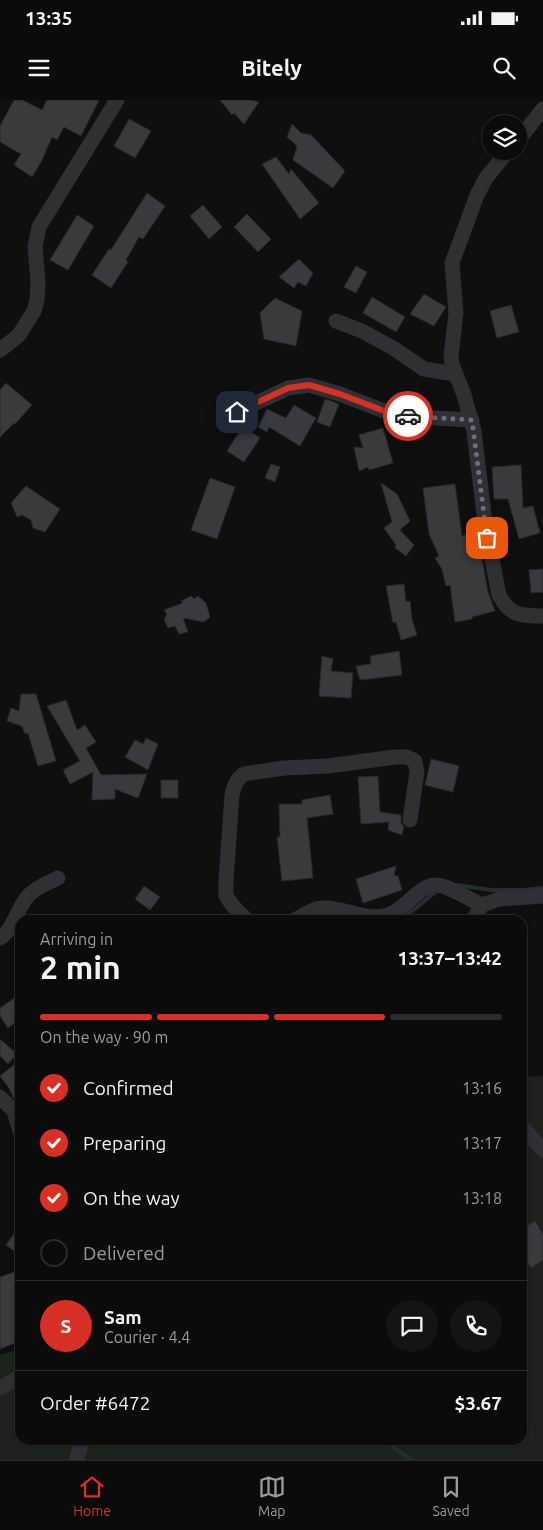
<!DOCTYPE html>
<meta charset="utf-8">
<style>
body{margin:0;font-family:Ubuntu,sans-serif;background:#141415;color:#f1f3f6;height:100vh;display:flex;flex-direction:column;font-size:19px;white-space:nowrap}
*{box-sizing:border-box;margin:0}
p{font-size:16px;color:#9a9b9d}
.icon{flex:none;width:28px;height:28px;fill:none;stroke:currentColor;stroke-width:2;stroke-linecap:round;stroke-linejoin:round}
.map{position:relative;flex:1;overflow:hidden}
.panel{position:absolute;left:15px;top:815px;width:512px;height:530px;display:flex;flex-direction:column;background:#0b0b0c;border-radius:15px;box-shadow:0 1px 4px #0004,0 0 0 1px #2b2b2d}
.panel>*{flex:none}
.fabs{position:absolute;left:482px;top:15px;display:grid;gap:10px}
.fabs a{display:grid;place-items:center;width:45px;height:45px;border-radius:50%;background:#0b0b0c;box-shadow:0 1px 4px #0004,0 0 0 1px #2b2b2d;font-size:25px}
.pin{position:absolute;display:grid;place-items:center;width:42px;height:42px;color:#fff;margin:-21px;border-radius:10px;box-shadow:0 2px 8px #0006}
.courier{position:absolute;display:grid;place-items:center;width:50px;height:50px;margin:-25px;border:4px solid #d93025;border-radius:50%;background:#fff;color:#222;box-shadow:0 1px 6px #0007}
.headline em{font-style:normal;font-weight:600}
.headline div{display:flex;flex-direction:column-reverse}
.headline{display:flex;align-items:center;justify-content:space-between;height:85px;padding:0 25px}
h1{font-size:32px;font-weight:600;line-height:38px}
.bar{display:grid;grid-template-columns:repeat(4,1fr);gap:8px 5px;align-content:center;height:60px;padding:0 25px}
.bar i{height:6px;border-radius:4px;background:#2b2b2d}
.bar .on{background:#d93025}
.bar p{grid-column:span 4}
.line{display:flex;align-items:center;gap:12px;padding:0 25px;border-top:1px solid #2b2b2d}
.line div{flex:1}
.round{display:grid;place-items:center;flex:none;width:52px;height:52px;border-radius:26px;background:#141415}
ol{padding:0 25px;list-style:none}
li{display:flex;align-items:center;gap:15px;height:55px}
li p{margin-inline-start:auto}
li .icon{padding:5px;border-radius:50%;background:#d93025;color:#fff;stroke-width:4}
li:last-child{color:#9a9b9d}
li i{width:28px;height:28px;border:2px solid #2b2b2d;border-radius:50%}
.status{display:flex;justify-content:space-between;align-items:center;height:35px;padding:0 25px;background:#0b0b0c;direction:ltr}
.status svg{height:14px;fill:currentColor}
header{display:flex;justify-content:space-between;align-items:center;height:65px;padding:0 25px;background:#0b0b0c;font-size:22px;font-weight:600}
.tabs{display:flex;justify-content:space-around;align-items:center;height:70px;border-top:1px solid #2b2b2d;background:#0b0b0c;font-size:14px;color:#9a9b9d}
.tabs a{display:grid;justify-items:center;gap:2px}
.tabs .on{color:#d93025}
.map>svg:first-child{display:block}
</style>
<div class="status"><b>13:35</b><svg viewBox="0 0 49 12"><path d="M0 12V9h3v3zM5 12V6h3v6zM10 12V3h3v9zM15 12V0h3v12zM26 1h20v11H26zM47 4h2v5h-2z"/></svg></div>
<header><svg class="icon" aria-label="menu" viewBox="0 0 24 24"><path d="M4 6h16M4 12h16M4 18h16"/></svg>Bitely<svg class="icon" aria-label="search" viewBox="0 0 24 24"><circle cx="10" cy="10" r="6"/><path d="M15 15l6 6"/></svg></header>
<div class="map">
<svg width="543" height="1360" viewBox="0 0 543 1360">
<rect width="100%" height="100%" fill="#0f0f10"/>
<path fill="#1b231c" d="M543 976V1360H0V1255L20 1249V1340H522L523 977Z"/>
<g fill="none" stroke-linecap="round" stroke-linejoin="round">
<g stroke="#242d35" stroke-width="4">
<path d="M457 785 491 790H523L543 788"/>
<path d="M321 820 327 816H337"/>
<path d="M401 820 438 790"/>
<path d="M384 1340 411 1360"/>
</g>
</g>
<g fill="#393a40" stroke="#28282c">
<path d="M14 0H22L42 10 47 0H99L81 36 64 27 57 40 52 37 41 62 32 77 14 65 21 54 0 42V26Z"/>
<path d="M220 0H251L259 2 244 24 234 13 232 15Z"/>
<path d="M129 19 151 31 135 58 114 46Z"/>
<path d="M292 24 301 33 311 35 345 71 333 88 293 60 297 46 287 37Z"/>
<path d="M276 57 289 74 291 69 319 103 300 119 262 64Z"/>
<path d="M147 93 165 106 143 139 139 137 126 160 128 162 111 188 92 175 109 149 111 150Z"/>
<path d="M203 105 222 127 209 139 190 116Z"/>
<path d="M247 114 271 139 258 152 234 127Z"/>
<path d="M77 115 94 126 68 170 50 160Z"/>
<path d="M299 159 313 173 306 186 298 182 294 188 279 177Z"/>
<path d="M356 166 367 172 356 193 344 187Z"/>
<path d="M424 194 446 207 434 226 410 214Z"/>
<path d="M372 197 405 217 396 232 363 213Z"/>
<path d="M275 198 302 211 296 246 264 239 260 213Z"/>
<path d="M511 205 519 232 497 238 490 211Z"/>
<path d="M6 283 32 305 15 324 14 323 0 337V290Z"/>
<path d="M325 299 339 304 330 327 317 322Z"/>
<path d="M294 305 316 318 300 346 269 327 267 332 258 327 267 309 286 318Z"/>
<path d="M243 326 260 338 244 362 227 351Z"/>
<path d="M383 328 393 363 369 370 368 367 359 371 354 347 363 348 359 335Z"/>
<path d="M271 364 280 367 275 382 265 378Z"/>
<path d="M521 365 523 408 533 406 540 433 519 439 508 399H494L492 367Z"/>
<path d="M210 378 235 387 217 439 191 430Z"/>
<path d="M381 383 397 394 410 421 400 430 414 445 406 456 395 448 396 445 384 428 392 422Z"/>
<path d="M455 384 462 436 477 431 488 492 495 511 472 517V519L455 522 450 485 446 486 442 469 435 458 439 456 429 434 423 388Z"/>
<path d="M26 386 60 409 45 432 33 428 31 420 22 415 17 417 11 403Z"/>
<path d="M543 469V492L531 493 529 470Z"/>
<path d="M404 484 406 502 410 501 412 519 417 535 401 540 396 522 393 523 386 486Z"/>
<path d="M191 496 194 499 198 496 206 503 210 517 204 522 183 518 188 532 179 534 175 526 168 528 164 519 167 514 164 510 183 503 181 501Z"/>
<path d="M399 551 402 575 360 580 356 566 371 564 370 556Z"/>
<path d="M322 556 333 559 331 571 353 573 351 598 319 596Z"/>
<path d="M21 594H36L56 661 38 666 28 633 25 634 22 626 7 621 11 608 19 611Z"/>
<path d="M66 600 77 630 85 625 96 642 86 648 101 675 147 674 138 698 115 689V699L92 700 93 672 70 684 63 670 80 661 47 606Z"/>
<path d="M146 638 158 644 148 670 125 657 135 640 143 644Z"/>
<path d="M431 659 459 666 453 692 425 685Z"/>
<path d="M378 676 380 712 401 715V723L404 727 402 735 388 730 389 722 361 724 358 677Z"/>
<rect x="161" y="680" width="17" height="18"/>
<path d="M330 695 333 714 307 718 313 778 282 781 277 737H280L279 704H302V700Z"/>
<path d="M396 766 394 775 398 776 402 790 363 803 356 779Z"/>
<path d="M144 786 160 797 150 810 135 799Z"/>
<path d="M20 894V919L8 928 0 916V908Z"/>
<path d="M0 939 17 954 8 964 0 956Z"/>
<path d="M20 960V1004L13 997 9 988 0 976Z"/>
<path d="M535 1121 543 1134V1160L531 1168 522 1153V1129Z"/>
<path d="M20 1126V1155L6 1145Z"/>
<path d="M20 1170V1241L0 1249V1177Z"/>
</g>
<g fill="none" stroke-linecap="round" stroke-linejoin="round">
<g stroke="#2f3036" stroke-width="15">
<path d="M519 39 543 9"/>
<path d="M508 51 486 78 477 95 452 163 456 213 451 256 452 264 464 295 474 331 485 423 499 495C510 516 521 516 543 516"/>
<path d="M336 221 362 231 393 248 424 269 455 274"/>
<path d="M0 250 19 235 34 211 37 200 38 181 35 147 39 127 117 0"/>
<path d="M237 312 288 288 309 285 340 294 397 316 472 320"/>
<path d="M247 820 233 806 226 796V780L232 695C234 686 236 680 244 674L284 668 328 666 395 657H407L415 661 417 672 410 720"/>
<path d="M295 820C303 816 313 808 323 808 345 807 366 822 388 815 405 810 419 785 436 785 447 785 471 800 482 805"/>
<path d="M473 820 482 805 499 799 543 796"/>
<path d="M0 838C14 829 17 808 28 796 36 787 48 783 58 778"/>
<path d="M0 997 14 1011 20 1031"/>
<path d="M522 1027 543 1050"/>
<path d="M0 1288 20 1277"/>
<path d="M76 1360 83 1340"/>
</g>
</g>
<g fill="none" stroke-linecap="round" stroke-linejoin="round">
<path stroke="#6c707a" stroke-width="5" stroke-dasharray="0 9" d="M408 316 472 320 487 438"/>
<path stroke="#d93025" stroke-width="6" d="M237 312 288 288 309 285 340 294 397 316H408"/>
</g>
</svg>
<div class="fabs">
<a><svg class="icon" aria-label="layers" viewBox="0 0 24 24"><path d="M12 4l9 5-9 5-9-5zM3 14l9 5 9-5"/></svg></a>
</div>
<div class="pin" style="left:487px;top:438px;background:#ea580c"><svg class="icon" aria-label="bag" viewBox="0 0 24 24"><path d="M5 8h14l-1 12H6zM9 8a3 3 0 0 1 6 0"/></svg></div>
<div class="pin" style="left:237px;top:312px;background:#1f2937"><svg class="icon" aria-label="home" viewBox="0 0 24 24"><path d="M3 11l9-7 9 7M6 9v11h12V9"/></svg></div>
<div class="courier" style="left:408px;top:316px"><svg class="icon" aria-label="car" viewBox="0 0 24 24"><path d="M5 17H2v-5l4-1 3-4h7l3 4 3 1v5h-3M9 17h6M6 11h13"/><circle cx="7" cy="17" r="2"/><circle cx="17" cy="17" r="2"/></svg></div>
<section class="panel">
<div class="headline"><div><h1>2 min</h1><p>Arriving in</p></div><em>13:37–13:42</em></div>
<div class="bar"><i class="on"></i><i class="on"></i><i class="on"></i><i></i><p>On the way · 90 m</p></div>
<ol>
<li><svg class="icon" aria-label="check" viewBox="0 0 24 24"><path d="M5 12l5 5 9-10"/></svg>Confirmed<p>13:16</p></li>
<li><svg class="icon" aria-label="check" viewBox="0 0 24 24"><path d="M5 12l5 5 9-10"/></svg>Preparing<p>13:17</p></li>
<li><svg class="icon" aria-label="check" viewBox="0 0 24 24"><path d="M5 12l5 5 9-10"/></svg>On the way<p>13:18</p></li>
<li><i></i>Delivered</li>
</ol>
<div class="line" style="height:90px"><b class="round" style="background:#d93025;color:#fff">S</b><div><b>Sam</b><p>Courier · 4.4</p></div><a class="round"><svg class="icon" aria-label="chat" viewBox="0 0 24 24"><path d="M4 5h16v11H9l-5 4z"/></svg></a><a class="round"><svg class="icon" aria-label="phone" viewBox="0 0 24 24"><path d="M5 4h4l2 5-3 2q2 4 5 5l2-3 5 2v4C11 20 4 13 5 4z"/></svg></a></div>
<div class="line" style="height:65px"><div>Order #6472</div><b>$3.67</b></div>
</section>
</div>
<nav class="tabs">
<a class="on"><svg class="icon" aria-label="home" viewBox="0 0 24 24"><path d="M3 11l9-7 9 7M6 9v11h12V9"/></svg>Home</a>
<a><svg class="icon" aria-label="map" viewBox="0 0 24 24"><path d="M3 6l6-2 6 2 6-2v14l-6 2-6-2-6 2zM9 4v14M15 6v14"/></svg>Map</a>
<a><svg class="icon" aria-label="saved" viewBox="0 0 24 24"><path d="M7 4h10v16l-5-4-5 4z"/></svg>Saved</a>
</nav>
